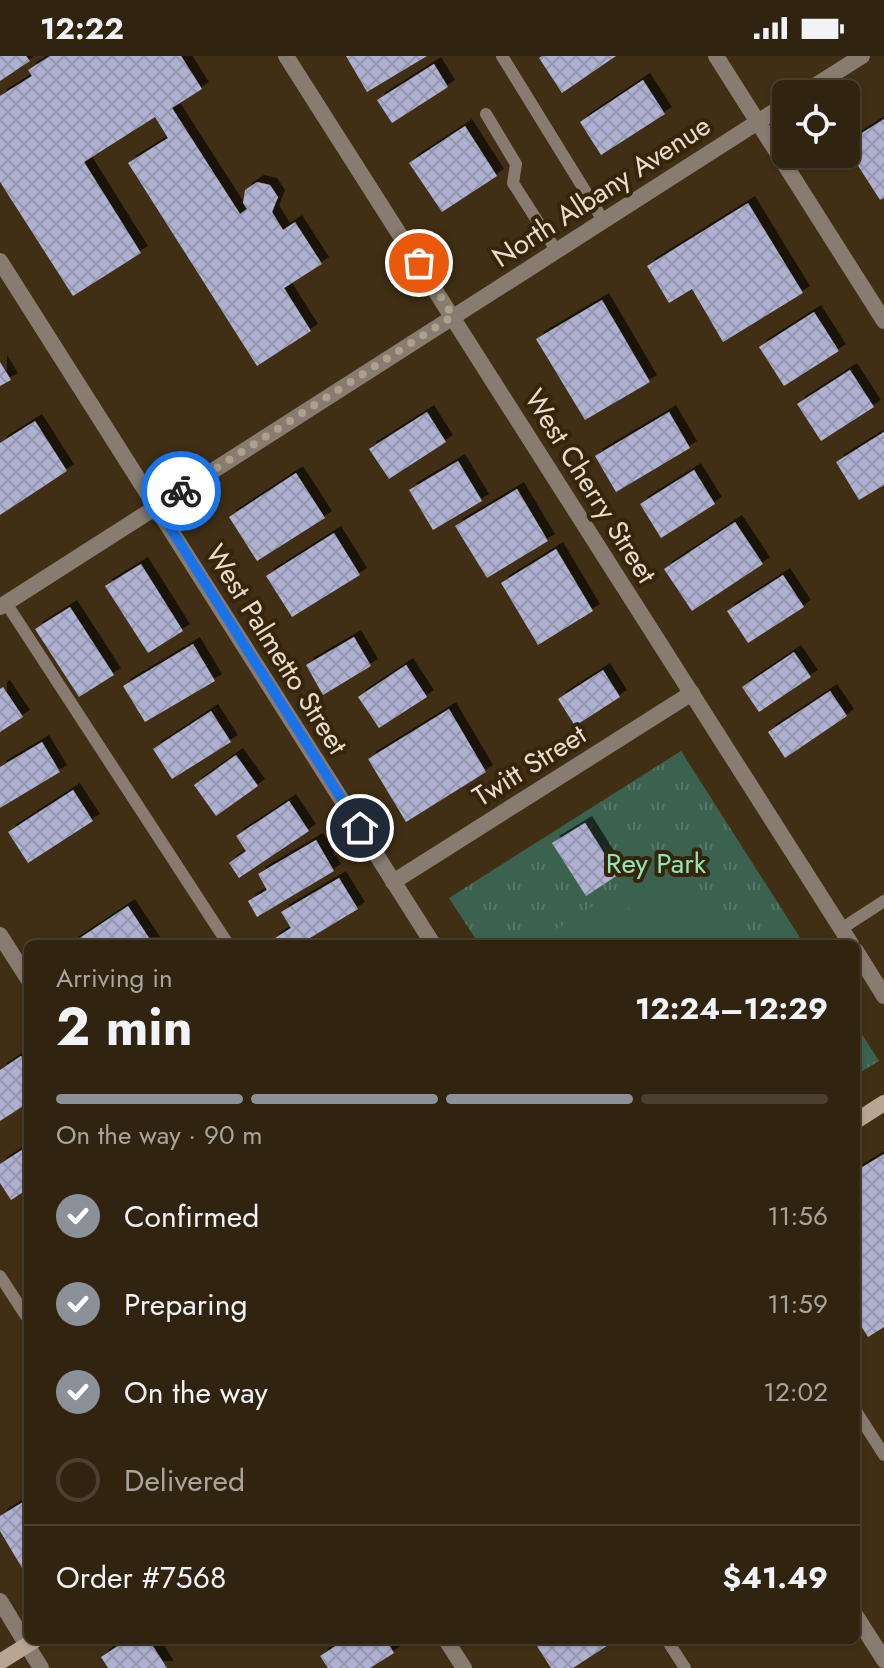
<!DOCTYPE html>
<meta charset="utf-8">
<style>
body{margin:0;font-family:Jost,sans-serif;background:#3c2f1d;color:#f1f3f6;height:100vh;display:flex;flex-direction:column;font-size:30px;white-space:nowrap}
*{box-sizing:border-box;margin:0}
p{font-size:26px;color:#a8a49e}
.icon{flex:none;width:44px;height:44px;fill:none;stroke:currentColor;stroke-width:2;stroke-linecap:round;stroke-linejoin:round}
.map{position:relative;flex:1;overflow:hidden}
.sheet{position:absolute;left:24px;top:884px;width:836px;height:704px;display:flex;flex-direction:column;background:#30230f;border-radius:12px;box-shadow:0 2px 6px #0004,0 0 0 2px #4b402f}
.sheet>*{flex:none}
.tools{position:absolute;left:772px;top:24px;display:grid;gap:16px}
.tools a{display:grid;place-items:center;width:88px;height:88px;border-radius:12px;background:#30230f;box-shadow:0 2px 6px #0004,0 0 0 2px #4b402f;font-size:40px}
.pin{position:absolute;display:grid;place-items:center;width:68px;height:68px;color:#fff;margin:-34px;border:4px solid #fff;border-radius:50%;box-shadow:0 2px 8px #0007}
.courier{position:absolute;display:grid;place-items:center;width:80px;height:80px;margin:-40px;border:6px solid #1a73e8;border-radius:50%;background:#fff;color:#222;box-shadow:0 2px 10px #0007}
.summary em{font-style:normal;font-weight:700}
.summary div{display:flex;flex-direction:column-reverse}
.summary{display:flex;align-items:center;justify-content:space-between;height:136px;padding:0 32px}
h1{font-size:52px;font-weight:700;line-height:60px}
.bar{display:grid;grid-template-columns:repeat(4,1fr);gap:12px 8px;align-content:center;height:96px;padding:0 32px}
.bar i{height:10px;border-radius:6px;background:#4b402f}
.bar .active{background:#8c9099}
.bar p{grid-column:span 4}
.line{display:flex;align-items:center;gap:20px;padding:0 32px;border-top:2px solid #4b402f}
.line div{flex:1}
ol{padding:0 32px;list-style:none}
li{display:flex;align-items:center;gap:24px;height:88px}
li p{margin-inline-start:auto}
li .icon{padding:8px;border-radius:50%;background:#8c9099;color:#fff;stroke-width:4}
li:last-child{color:#a8a49e}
li i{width:44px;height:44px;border:4px solid #4b402f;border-radius:50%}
.status{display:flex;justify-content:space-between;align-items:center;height:56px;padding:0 40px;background:#30230f;direction:ltr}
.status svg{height:22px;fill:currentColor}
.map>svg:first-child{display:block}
</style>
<div class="status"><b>12:22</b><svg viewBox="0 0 49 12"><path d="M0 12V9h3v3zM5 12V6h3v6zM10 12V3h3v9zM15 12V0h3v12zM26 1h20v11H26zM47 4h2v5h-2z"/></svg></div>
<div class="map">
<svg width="884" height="1612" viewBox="0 0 884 1612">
<defs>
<pattern id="grass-tufts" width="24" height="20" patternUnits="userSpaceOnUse" patternTransform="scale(2)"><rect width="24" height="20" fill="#3b624e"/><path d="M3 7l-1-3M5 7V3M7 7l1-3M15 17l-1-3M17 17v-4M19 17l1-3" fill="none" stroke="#577866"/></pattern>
<pattern id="building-cross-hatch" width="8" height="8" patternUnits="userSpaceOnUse" patternTransform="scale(2)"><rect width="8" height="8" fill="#afb1d2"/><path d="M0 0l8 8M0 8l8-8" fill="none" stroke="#9595ad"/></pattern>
<filter id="shadow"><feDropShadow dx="7" dy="-7" stdDeviation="0" flood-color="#0009"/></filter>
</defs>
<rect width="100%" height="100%" fill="#402f14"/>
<g fill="url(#grass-tufts)">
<path d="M681 695 804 888H479L449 842Z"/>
<path d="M856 969 879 1005 856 1019Z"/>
</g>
<g fill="#3b624e">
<path d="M677 796 731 881 720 888H652L617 834Z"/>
<path d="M604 843 632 888H548L544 881Z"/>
</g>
<g fill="url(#building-cross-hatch)" filter="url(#shadow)">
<path d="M0 0H26L30 5 0 25Z"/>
<path d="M50 0H181L202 33 172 52 240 158 247 153 243 147 245 134 257 126 270 129 278 141 272 156 283 174 295 166 322 208 284 232 311 275 257 310 128 107 168 82 155 61 84 106 141 197 73 240 0 126V40L32 20 28 14Z"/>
<path d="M346 0H427L367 36Z"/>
<path d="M542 0H616L562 37 539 2Z"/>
<path d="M434 8 448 31 392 67 377 44Z"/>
<path d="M643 24 665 58 601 99 580 66Z"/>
<path d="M884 63V142L880 144 846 91V87Z"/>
<path d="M465 70 497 120 442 156 409 107Z"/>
<path d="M748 147 803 237 723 286 692 233 669 247 647 210Z"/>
<path d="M602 244 650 326 585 364 536 283Z"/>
<path d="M814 256 839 295 784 330 759 291Z"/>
<path d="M0 306 11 324 0 330Z"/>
<path d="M850 314 874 351 821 385 797 348Z"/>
<path d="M427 356 446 386 389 423 369 393Z"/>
<path d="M669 356 690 392 616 436 595 400Z"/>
<path d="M35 365 67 415 0 459V387Z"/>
<path d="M884 376V429L859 444 836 406Z"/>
<path d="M458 405 482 445 433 474 409 434Z"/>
<path d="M694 414 715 448 661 482 640 448Z"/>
<path d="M296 417 325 462 257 505 229 461Z"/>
<path d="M517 433 548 485 487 522 455 470Z"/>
<path d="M735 466 763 508 692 555 664 513Z"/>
<path d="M334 477 360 519 292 561 266 520Z"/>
<path d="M556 493 593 555 538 589 501 527Z"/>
<path d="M141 508 183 575 148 597 105 530Z"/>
<path d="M783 519 804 551 748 587 727 555Z"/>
<path d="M70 551 114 619 79 641 35 573Z"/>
<path d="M354 581 371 610 323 639 306 609Z"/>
<path d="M193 588 215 625 145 666 123 630Z"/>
<path d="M794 596 811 621 759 656 742 631Z"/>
<path d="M406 609 427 641 379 672 358 641Z"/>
<path d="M603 614 620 641 575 670 558 643Z"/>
<path d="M3 631 23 661 0 676V633Z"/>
<path d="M830 635 847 660 785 702 768 676Z"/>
<path d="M449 653 486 716 406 766 368 703Z"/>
<path d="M211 655 231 686 172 723 153 693Z"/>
<path d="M42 686 60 716 0 752V711Z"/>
<path d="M236 699 258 730 216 760 194 729Z"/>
<path d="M73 734 93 765 28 807 8 776Z"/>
<path d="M289 745 309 775 239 822 229 807 246 795 236 780Z"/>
<path d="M585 767 618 819 586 840 552 787Z"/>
<path d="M316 784 334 815 257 861 248 845 267 834 258 818Z"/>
<path d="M339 822 358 853 300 888H274L272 884 291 872 281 856Z"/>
<path d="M128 850 153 888H71Z"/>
<path d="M21 1000 28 1010V1047L0 1065V1014Z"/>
<path d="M28 1090V1133L11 1144 0 1127V1108Z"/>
<path d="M884 1098V1271L868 1281 856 1262V1115Z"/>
<path d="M28 1443V1522L0 1475V1460Z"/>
<path d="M127 1584H149L167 1612H108L101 1601Z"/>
<path d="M345 1584H386L394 1597 370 1612H328L320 1600Z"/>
<path d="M533 1584H616L573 1612H551Z"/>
</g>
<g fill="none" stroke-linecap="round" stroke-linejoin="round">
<g stroke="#887c71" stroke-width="12">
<path d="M502 0 603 164"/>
<path d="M486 58 516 108 513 127 556 194"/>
<path d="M6 547 228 888"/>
<path d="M841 873 884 845"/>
<path d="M0 1220 28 1263"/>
<path d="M856 1355 884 1399"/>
<path d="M667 1584 685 1612"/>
</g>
<g stroke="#887c71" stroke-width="16">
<path d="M286 0 851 888"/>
<path d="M716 0 884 265"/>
<path d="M802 38 862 0"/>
<path d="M0 205 433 888"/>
<path d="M0 551 786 48"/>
<path d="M393 826 692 637"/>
<path d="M0 879 28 923"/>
<path d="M856 895 884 940"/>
<path d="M0 1545 41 1612"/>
<path d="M856 1560 884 1604"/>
<path d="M446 1584 464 1612"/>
</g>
<g stroke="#b8a594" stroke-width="16">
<path d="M856 1065 884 1047"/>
<path d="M0 1606 35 1584"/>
</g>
</g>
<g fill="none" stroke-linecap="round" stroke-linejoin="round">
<path stroke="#ada08c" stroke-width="8" stroke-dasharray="0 14.4" d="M181 435 453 260 419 207"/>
<path stroke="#1a73e8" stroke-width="10" d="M181 435 157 451 360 772"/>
</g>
<g text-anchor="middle" stroke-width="8" stroke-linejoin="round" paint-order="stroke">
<g font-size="28" fill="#e8ddcd" stroke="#36250a">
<text transform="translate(601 135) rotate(-33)" y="10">North Albany Avenue</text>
<text transform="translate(591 430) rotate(58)" y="10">West Cherry Street</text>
<text transform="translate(277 593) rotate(58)" y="10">West Palmetto Street</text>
<text transform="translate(529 709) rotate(-32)" y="10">Twitt Street</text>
</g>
<g font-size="28" fill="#8ee5ba" stroke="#36250a">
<text x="656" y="817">Rey Park</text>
</g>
</g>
</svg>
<div class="tools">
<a><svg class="icon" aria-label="locate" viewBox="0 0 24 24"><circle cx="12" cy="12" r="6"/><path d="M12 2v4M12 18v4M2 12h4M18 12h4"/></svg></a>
</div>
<div class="pin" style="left:419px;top:207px;background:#ea580c"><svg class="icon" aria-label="bag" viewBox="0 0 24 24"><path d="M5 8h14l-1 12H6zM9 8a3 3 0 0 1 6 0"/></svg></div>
<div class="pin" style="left:360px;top:772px;background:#1f2937"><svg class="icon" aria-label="home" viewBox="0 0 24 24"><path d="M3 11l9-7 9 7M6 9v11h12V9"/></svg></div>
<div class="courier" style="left:181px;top:435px"><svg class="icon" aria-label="bike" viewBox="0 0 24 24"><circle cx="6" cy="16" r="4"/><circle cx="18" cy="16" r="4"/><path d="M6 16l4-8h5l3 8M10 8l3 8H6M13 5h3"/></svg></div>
<section class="sheet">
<div class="summary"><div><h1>2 min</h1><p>Arriving in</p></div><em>12:24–12:29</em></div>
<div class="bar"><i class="active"></i><i class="active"></i><i class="active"></i><i></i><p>On the way · 90 m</p></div>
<ol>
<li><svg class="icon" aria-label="check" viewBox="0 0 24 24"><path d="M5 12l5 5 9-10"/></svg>Confirmed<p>11:56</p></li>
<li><svg class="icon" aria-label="check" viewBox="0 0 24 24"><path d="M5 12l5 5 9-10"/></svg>Preparing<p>11:59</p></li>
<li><svg class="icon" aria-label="check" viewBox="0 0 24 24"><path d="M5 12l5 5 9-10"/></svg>On the way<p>12:02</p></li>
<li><i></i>Delivered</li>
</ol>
<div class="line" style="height:104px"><div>Order #7568</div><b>$41.49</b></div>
</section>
</div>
